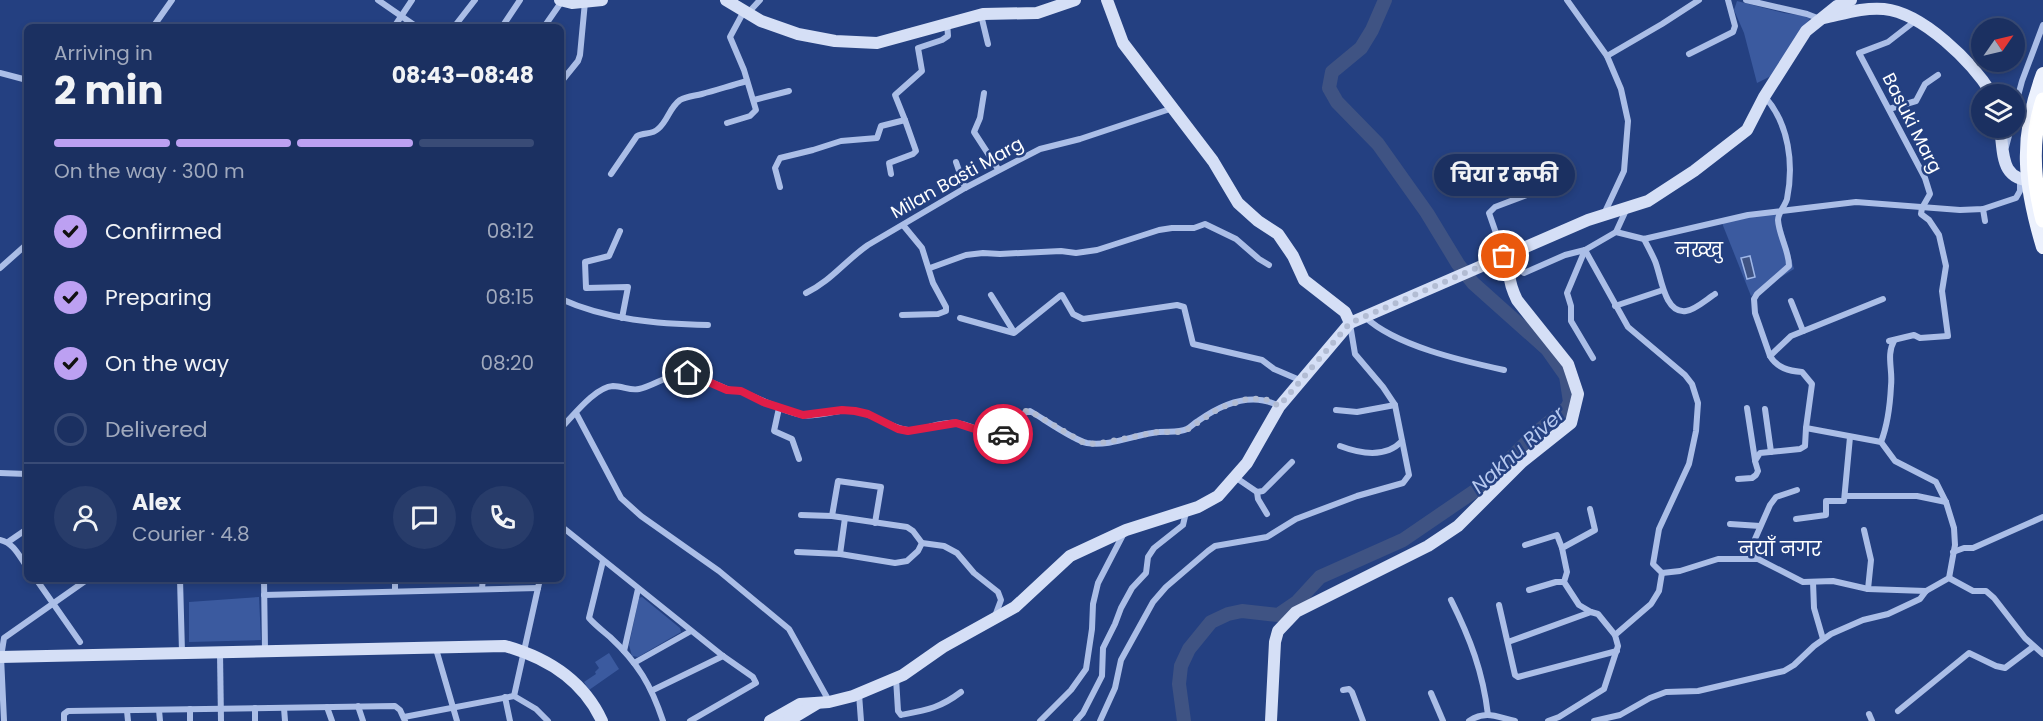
<!DOCTYPE html>
<meta charset="utf-8">
<style>
body{margin:0;font-family:Poppins,"Noto Sans Devanagari",sans-serif;background:#283c6a;color:#f1f3f6;height:100vh;display:flex;flex-direction:column;font-size:22px;white-space:nowrap}
*{box-sizing:border-box;margin:0}
p{font-size:20px;color:#a0a9bd}
.icon{flex:none;width:33px;height:33px;fill:none;stroke:currentColor;stroke-width:2;stroke-linecap:round;stroke-linejoin:round}
.map{position:relative;flex:1;overflow:hidden}
.sheet{position:absolute;left:24px;top:24px;width:540px;height:558px;display:flex;flex-direction:column;background:#1b3061;border-radius:9px;box-shadow:0 3px 9px #0003,0 0 0 2px #394b76}
.sheet>*{flex:none}
.needle{width:39px;rotate:56deg}
.fabs{position:absolute;left:1971px;top:18px;display:grid;gap:12px}
.fabs a{display:grid;place-items:center;width:54px;height:54px;border-radius:50%;background:#1b3061;box-shadow:0 3px 9px #0003,0 0 0 2px #394b76;font-size:30px}
.pin{position:absolute;display:grid;place-items:center;width:51px;height:51px;color:#fff;margin:-26px;border:3px solid #fff;border-radius:50%;box-shadow:0 2px 6px #0007}
.courier{position:absolute;display:grid;place-items:center;width:60px;height:60px;margin:-30px;border:4px solid #e11d48;border-radius:50%;background:#fff;color:#222;box-shadow:0 2px 8px #0007}
.bubble{position:absolute;height:42px;border-radius:21px;background:#1b3061;box-shadow:0 3px 9px #0003,0 0 0 2px #394b76;font-size:20px;font-weight:700;line-height:42px;text-align:center}
.summary em{font-style:normal;font-weight:700}
.summary div{display:flex;flex-direction:column-reverse}
.summary{display:flex;align-items:center;justify-content:space-between;height:102px;padding:0 30px}
h1{font-size:39px;font-weight:700;line-height:45px}
.bar{display:grid;grid-template-columns:repeat(4,1fr);gap:9px 6px;align-content:center;height:72px;padding:0 30px}
.bar i{height:8px;border-radius:4px;background:#394b76}
.bar .current{background:#bca0f2}
.bar p{grid-column:span 4}
.line{display:flex;align-items:center;gap:15px;padding:0 30px;border-top:2px solid #394b76}
.line div{flex:1}
.round{display:grid;place-items:center;flex:none;width:63px;height:63px;border-radius:32px;background:#283c6a}
ol{padding:0 30px;list-style:none}
li{display:flex;align-items:center;gap:18px;height:66px}
li p{margin-inline-start:auto}
li .icon{padding:6px;border-radius:50%;background:#bca0f2;color:#111;stroke-width:4}
li:last-child{color:#a0a9bd}
li i{width:33px;height:33px;border:3px solid #394b76;border-radius:50%}
.map>svg:first-child{display:block}
</style>
<div class="map">
<svg width="2043" height="721" viewBox="0 0 2043 721">
<rect width="100%" height="100%" fill="#244081"/>
<g fill="#3b5a9f">
<path d="M1737 1 1784 13 1811 17 1773 75 1757 83 1744 33 1734 10Z"/>
<path d="M1778 212 1794 269 1751 296 1722 223Z"/>
<path d="M259 597 261 640 189 642V602Z"/>
<path d="M642 597 680 628 681 632 638 657 632 656 629 645 639 598Z"/>
<path d="M609 653 619 669 589 690 584 682 596 674 595 672 599 668 595 662Z"/>
</g>
<path fill="#3f5383" stroke="#9fb7e8" stroke-width="1.5" d="M1750 256 1755 277 1747 279 1741 258Z"/>
<g fill="none" stroke-linecap="round" stroke-linejoin="round">
<path stroke="#3f5383" stroke-width="14" d="M1184 721 1179 684 1181 666 1189 649 1211 622 1228 614 1242 611 1278 615 1297 602 1320 577 1403 540 1485 484 1537 432 1567 408 1570 402 1566 376 1547 349 1473 283 1458 264 1427 213 1378 144 1337 102 1329 88 1332 72 1361 48 1372 30 1385 0"/>
<g stroke="#abbee7" stroke-width="6">
<path d="M378 0 417 27"/>
<path d="M1567 0 1607 56 1621 89 1628 121 1624 171 1604 214"/>
<path d="M1746 0 1807 14 1820 19"/>
<path d="M748 13 760 0"/>
<path d="M981 15 988 44"/>
<path d="M1915 21 1888 42 1859 53 1925 178 1930 194 1922 208"/>
<path d="M153 27 172 0"/>
<path d="M394 27 412 0"/>
<path d="M454 27 475 0"/>
<path d="M502 27 520 0"/>
<path d="M544 27 562 1"/>
<path d="M1689 54 1733 32 1735 26 1728 0"/>
<path d="M1607 56 1662 24 1699 0"/>
<path d="M0 73 27 80"/>
<path d="M561 82 578 61 580 55 585 2"/>
<path d="M984 93 980 118 974 132 998 169"/>
<path d="M754 100 789 91"/>
<path d="M1889 109 1916 101 1925 84 1938 75"/>
<path d="M2014 111 2022 81 2043 25"/>
<path d="M727 123 750 116 756 110 744 70 730 37 744 11"/>
<path d="M2006 147 2011 128"/>
<path d="M956 162 965 188"/>
<path d="M611 174 637 136C644 132 652 135 658 129 668 121 669 108 680 100 687 96 694 96 702 94 717 90 732 85 747 81"/>
<path d="M891 174 889 163 913 154 916 151 905 120"/>
<path d="M780 187 775 168 780 158 813 150 841 141 877 138 881 126 905 120 895 95 922 71 918 48 942 40 948 36 947 22"/>
<path d="M1983 209 1985 221"/>
<path d="M620 231 609 256 585 262 586 288 628 287 622 318"/>
<path d="M1616 232 1627 208"/>
<path d="M1644 239C1648 247 1652 254 1655 261 1661 275 1664 314 1686 311 1695 310 1707 299 1715 294"/>
<path d="M1585 250 1567 293 1571 306V321L1593 358"/>
<path d="M1504 256 1489 213 1495 207 1540 190 1549 181 1547 160"/>
<path d="M1516 260V266L1524 273 1565 255 1585 250 1616 232 1644 239 1748 215 1856 202 1960 210 1983 209 2016 198 2020 191V180"/>
<path d="M0 268 27 244"/>
<path d="M930 268 966 255 983 253 1000 254 1061 251 1076 253 1097 250 1159 230 1172 228H1194L1205 224 1236 239 1259 259 1269 265"/>
<path d="M806 293C831 281 845 261 868 245L965 188 1040 149 1080 139 1173 108"/>
<path d="M991 295 1014 332"/>
<path d="M561 299C607 320 658 324 708 325"/>
<path d="M1791 301 1803 331"/>
<path d="M1615 306 1663 290"/>
<path d="M902 315 938 314 946 311V307L933 283 922 248 903 225"/>
<path d="M1365 317C1396 346 1463 361 1504 370"/>
<path d="M960 318 1014 333 1060 296 1062 295 1073 314 1083 319 1177 305 1184 307 1193 344 1262 360 1274 369 1302 381"/>
<path d="M1889 341 1914 335 1920 338 1948 336 1942 291 1946 266 1939 235 1929 220 1921 214 1922 208"/>
<path d="M1770 356 1791 336 1883 299"/>
<path d="M779 408 774 431 792 439 799 459"/>
<path d="M1747 408 1755 460"/>
<path d="M1765 409 1771 452"/>
<path d="M1336 410 1357 412 1395 405"/>
<path d="M576 413 621 498 641 516 719 571 789 629 829 701"/>
<path d="M561 428C573 416 595 387 613 386 623 386 630 391 639 389 654 386 671 372 687 374 699 374 713 384 725 388 730 391 737 390 742 392 762 399 780 411 802 415 819 418 838 408 856 411 873 414 886 425 902 429 919 434 938 421 956 423 973 425 986 436 1004 434L1022 414 1030 411C1044 419 1073 440 1087 443 1110 447 1136 434 1159 432 1168 431 1179 433 1187 429 1191 427 1194 423 1198 421 1222 404 1251 391 1279 406"/>
<path d="M1806 428 1881 442 1895 461 1936 482 1946 502 1954 528 1955 545 1949 578"/>
<path d="M1881 442C1888 424 1890 406 1891 386 1893 370 1886 355 1894 341"/>
<path d="M1340 446C1361 454 1386 458 1402 441"/>
<path d="M0 473 27 474"/>
<path d="M1235 477 1257 492 1263 491 1292 462"/>
<path d="M1738 479 1752 478 1756 475 1758 471 1755 461 1760 453 1800 449 1805 446 1806 428 1812 384 1802 372C1789 371 1777 368 1770 356L1755 313 1754 299 1757 294 1789 266C1789 250 1779 236 1778 220 1778 213 1785 206 1787 199 1794 164 1789 124 1765 97"/>
<path d="M1257 492 1258 499 1267 514"/>
<path d="M1846 496H1917L1946 502"/>
<path d="M1590 509 1595 530 1562 548 1567 572 1564 582 1579 605 1591 612"/>
<path d="M801 515 832 516 907 527 913 531 922 543 944 546 957 553 974 573 998 592 1001 600 995 616"/>
<path d="M832 516 838 481 881 487 875 523"/>
<path d="M1796 519 1826 515V501H1844L1850 437"/>
<path d="M1730 524 1760 526"/>
<path d="M561 526 723 656 753 677 756 683 690 721"/>
<path d="M1864 530 1871 560 1868 589"/>
<path d="M0 540C14 543 19 556 27 567"/>
<path d="M8 542 27 529"/>
<path d="M1525 545 1557 535 1562 548"/>
<path d="M797 552 840 554 895 563 907 561 918 551 922 543"/>
<path d="M1953 552 1964 548H1973L2043 517"/>
<path d="M840 554 845 518"/>
<path d="M1758 559 1755 539 1770 505 1776 497 1797 490"/>
<path d="M603 561 589 618C595 625 603 631 610 637 638 663 651 685 663 721"/>
<path d="M1662 573 1680 571 1718 559H1758L1803 582 1833 581 1868 589 1926 591"/>
<path d="M36 579 80 642"/>
<path d="M180 579 182 652"/>
<path d="M264 579 265 650"/>
<path d="M395 579V590"/>
<path d="M1813 582 1814 608 1823 639"/>
<path d="M482 588 483 579"/>
<path d="M1529 590 1556 582H1564"/>
<path d="M264 595 538 588"/>
<path d="M1451 600C1470 638 1483 672 1488 715"/>
<path d="M1499 605 1515 675 1518 677 1617 651"/>
<path d="M1508 642 1591 612 1598 614 1615 635"/>
<path d="M436 649 457 721"/>
<path d="M624 651 638 589"/>
<path d="M220 653 221 721"/>
<path d="M634 663 691 631"/>
<path d="M896 678 898 711 901 715C927 710 940 708 961 692"/>
<path d="M653 690 723 656"/>
<path d="M1343 690 1349 689 1352 692 1363 721"/>
<path d="M1431 693 1443 721"/>
<path d="M859 694 861 721"/>
<path d="M514 696 540 579"/>
<path d="M505 697 510 721"/>
<path d="M358 706 363 721"/>
<path d="M327 707 332 721"/>
<path d="M284 708 285 721"/>
<path d="M190 709V721"/>
<path d="M159 710 160 721"/>
<path d="M127 711 128 721"/>
<path d="M1898 711 1969 653 1996 666 2005 668 2033 647"/>
<path d="M1869 714 1872 721"/>
<path d="M404 717 514 696 536 709 548 721"/>
<path d="M4 721 1 657 4 638 88 579"/>
<path d="M64 721V714L68 711 395 706 400 710 405 721"/>
<path d="M255 721V708"/>
<path d="M1040 721 1071 690 1086 669 1092 629 1093 604 1098 583 1125 531"/>
<path d="M1076 721 1083 713 1102 676 1103 648 1115 624 1121 608 1132 588 1146 573 1148 557 1154 548 1183 525 1186 512"/>
<path d="M1100 721 1115 688 1121 660 1153 602 1166 587 1208 551 1215 546 1267 537 1296 519 1357 496 1403 483 1409 475 1395 405 1383 387 1355 354 1350 324"/>
<path d="M1469 721C1486 710 1497 717 1515 721"/>
<path d="M1548 721 1559 717 1604 689 1618 646 1615 635 1651 604 1659 591 1662 573 1653 564 1659 529 1689 464 1696 431 1698 403 1692 384 1685 375 1628 327 1585 250"/>
<path d="M1594 721 1620 715 1650 698 1666 692 1698 691 1784 671 1794 665 1814 646 1831 634 1863 620 1888 614 1920 599 1926 591 1949 578 1973 591H1986L1994 598 2025 638 2043 654"/>
</g>
<g stroke="#d5dff6" stroke-width="12">
<path d="M560 0 572 3 602 0"/>
<path d="M726 0 761 21 798 34 835 41 877 43 983 14 1037 13 1075 0"/>
<path d="M1107 0 1123 43 1213 161 1238 203 1258 221 1278 234 1293 256 1304 280 1345 312 1350 323"/>
<path d="M1824 18C1843 14 1864 7 1884 9 1923 13 1972 62 1992 94"/>
<path d="M2000 128C2004 155 2000 180 2034 181"/>
<path d="M0 657 505 646C548 658 583 680 602 721"/>
<path d="M770 721 800 704 829 702 853 696 903 675 943 647 1015 607 1070 556 1126 530 1198 507 1218 496 1247 463 1279 407 1350 323 1588 220 1648 201 1694 171 1747 130 1764 97 1806 31 1837 6 1851 0"/>
<path d="M788 721 816 704"/>
<path d="M1271 721 1275 642 1278 631 1296 612 1428 546 1458 526 1522 462 1571 423 1578 394 1568 364 1517 300C1507 279 1508 272 1515 251"/>
</g>
<path stroke="#ecf1fd" stroke-width="14" d="M2043 74C2019 138 2024 184 2043 247"/>
<path stroke="#fff" stroke-width="15" d="M2043 100C2030 139 2033 181 2043 220"/>
</g>
<g fill="none" stroke-linecap="round" stroke-linejoin="round">
<path stroke="#b2bcd3" stroke-width="6" stroke-dasharray="0 10.8" d="M1003 434 1026 411H1030L1084 443 1096 444 1158 432H1179L1188 429 1220 408 1250 398 1268 400 1279 406 1350 323 1504 256"/>
<path stroke="#e11d48" stroke-width="8" d="M688 373 727 390 741 391 763 402 803 415 842 410 855 411 868 414 898 429 908 431 956 423 993 435 1003 434"/>
</g>
<g text-anchor="middle" stroke-width="5" stroke-linejoin="round" paint-order="stroke">
<g font-size="18" fill="#fff" stroke="#244081">
<text transform="translate(1912 123) rotate(63)" y="6">Basuki Marg</text>
<text transform="translate(957 178) rotate(-29)" y="6">Milan Basti Marg</text>
</g>
<g font-size="20" fill="#fff" stroke="#244081">
<text x="1699" y="257">नख्खु</text>
<text x="1780" y="556">नयाँ नगर</text>
</g>
<g font-size="20" font-style="italic" fill="#b6c8ee" stroke="#244081">
<text transform="translate(1518 450) rotate(-42)" y="7">Nakhu River</text>
</g>
</g>
</svg>
<div class="fabs">
<a><svg class="needle" viewBox="-14 -14 28 28"><path d="M0-13l5 13h-10z" fill="#e53935"/><path d="M0 13l5-13h-10z" fill="#a0a9bd"/></svg></a>
<a><svg class="icon" aria-label="layers" viewBox="0 0 24 24"><path d="M12 4l9 5-9 5-9-5zM3 14l9 5 9-5"/></svg></a>
</div>
<div class="pin" style="left:1504px;top:256px;background:#ea580c"><svg class="icon" aria-label="bag" viewBox="0 0 24 24"><path d="M5 8h14l-1 12H6zM9 8a3 3 0 0 1 6 0"/></svg></div>
<div class="pin" style="left:688px;top:373px;background:#1f2937"><svg class="icon" aria-label="home" viewBox="0 0 24 24"><path d="M3 11l9-7 9 7M6 9v11h12V9"/></svg></div>
<div class="courier" style="left:1003px;top:434px"><svg class="icon" aria-label="car" viewBox="0 0 24 24"><path d="M5 17H2v-5l4-1 3-4h7l3 4 3 1v5h-3M9 17h6M6 11h13"/><circle cx="7" cy="17" r="2"/><circle cx="17" cy="17" r="2"/></svg></div>
<div class="bubble" style="left:1434px;top:154px;width:141px">चिया र कफी</div>
<section class="sheet">
<div class="summary"><div><h1>2 min</h1><p>Arriving in</p></div><em>08:43–08:48</em></div>
<div class="bar"><i class="current"></i><i class="current"></i><i class="current"></i><i></i><p>On the way · 300 m</p></div>
<ol>
<li><svg class="icon" aria-label="check" viewBox="0 0 24 24"><path d="M5 12l5 5 9-10"/></svg>Confirmed<p>08:12</p></li>
<li><svg class="icon" aria-label="check" viewBox="0 0 24 24"><path d="M5 12l5 5 9-10"/></svg>Preparing<p>08:15</p></li>
<li><svg class="icon" aria-label="check" viewBox="0 0 24 24"><path d="M5 12l5 5 9-10"/></svg>On the way<p>08:20</p></li>
<li><i></i>Delivered</li>
</ol>
<div class="line" style="height:108px"><a class="round"><svg class="icon" aria-label="person" viewBox="0 0 24 24"><circle cx="12" cy="8" r="4"/><path d="M4 21q1-7 8-7t8 7"/></svg></a><div><b>Alex</b><p>Courier · 4.8</p></div><a class="round"><svg class="icon" aria-label="chat" viewBox="0 0 24 24"><path d="M4 5h16v11H9l-5 4z"/></svg></a><a class="round"><svg class="icon" aria-label="phone" viewBox="0 0 24 24"><path d="M5 4h4l2 5-3 2q2 4 5 5l2-3 5 2v4C11 20 4 13 5 4z"/></svg></a></div>
</section>
</div>
